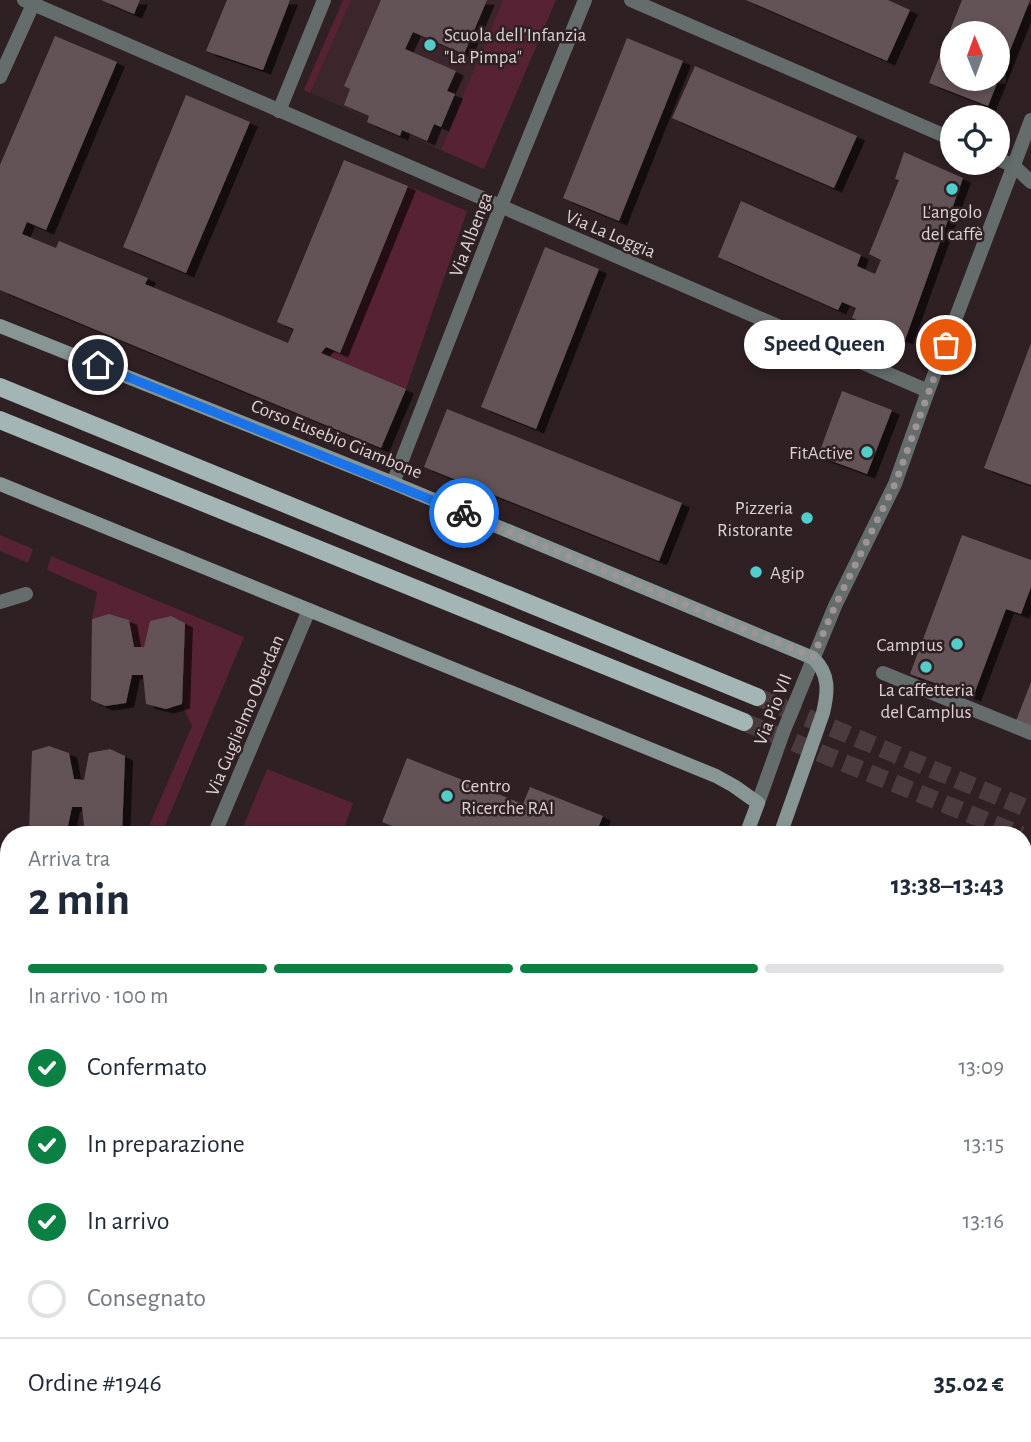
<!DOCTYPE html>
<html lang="it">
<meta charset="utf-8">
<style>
body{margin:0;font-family:"Alegreya Sans",sans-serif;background:#f2f2f3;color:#1f2937;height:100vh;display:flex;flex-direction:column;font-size:26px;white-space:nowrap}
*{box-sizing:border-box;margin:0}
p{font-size:23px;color:#747a83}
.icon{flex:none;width:38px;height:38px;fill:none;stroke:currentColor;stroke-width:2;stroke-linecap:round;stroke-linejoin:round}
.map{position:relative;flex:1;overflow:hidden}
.panel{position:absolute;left:0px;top:826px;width:1032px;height:616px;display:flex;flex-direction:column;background:#fff;border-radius:28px 28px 0 0;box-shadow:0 4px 10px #0003}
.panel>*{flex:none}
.needle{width:46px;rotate:359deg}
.fabs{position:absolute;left:940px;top:21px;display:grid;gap:14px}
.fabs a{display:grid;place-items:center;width:70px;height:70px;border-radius:50%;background:#fff;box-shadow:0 4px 10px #0003;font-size:35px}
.pin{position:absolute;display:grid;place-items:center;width:60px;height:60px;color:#fff;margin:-30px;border:4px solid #fff;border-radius:50%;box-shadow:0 2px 7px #0007}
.courier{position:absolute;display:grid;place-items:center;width:70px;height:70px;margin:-35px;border:5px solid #1a73e8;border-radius:50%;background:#fff;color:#222;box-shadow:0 2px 9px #0007}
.bubble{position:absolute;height:49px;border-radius:24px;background:#fff;box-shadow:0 4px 10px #0003;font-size:23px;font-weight:600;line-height:49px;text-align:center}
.overview em{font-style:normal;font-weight:600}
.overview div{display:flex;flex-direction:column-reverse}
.overview{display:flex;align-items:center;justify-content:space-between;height:119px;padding:0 28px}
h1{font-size:46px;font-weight:600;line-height:52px}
.bar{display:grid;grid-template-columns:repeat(4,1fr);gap:10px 7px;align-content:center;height:84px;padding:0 28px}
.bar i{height:9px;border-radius:5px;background:#e0e1e3}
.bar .selected{background:#0b8043}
.bar p{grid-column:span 4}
.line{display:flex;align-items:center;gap:18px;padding:0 28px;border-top:2px solid #e0e1e3}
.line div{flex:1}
ol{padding:0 28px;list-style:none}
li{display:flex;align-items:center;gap:21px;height:77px}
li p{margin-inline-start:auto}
li .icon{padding:7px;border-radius:50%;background:#0b8043;color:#fff;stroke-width:4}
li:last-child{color:#747a83}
li i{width:38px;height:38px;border:4px solid #e0e1e3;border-radius:50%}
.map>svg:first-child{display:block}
</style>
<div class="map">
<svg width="1031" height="1442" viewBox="0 0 1031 1442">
<defs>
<filter id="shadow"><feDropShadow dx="8" dy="4.5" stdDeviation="0" flood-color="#0009"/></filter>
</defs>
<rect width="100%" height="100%" fill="#2f2024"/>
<g fill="#3c262c">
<path d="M343 0H556L484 169 304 90Z"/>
<path d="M1024 901 1031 904V1393L1024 1413Z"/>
</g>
<g fill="#572233">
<path d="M343 0H351L310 93 304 90Z"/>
<path d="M503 0H556L484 169 441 150Z"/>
<path d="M408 186 467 211 406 389 321 353 340 352Z"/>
<path d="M0 535 33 549 28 563 0 551Z"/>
<path d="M51 556 244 637 161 835H145L192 726 182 704 185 623 171 616 150 621 144 647H134L129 620 109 614 92 619 97 592 47 570Z"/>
<path d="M267 769 353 803 342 835H240Z"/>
<path d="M9 1423V1433H143L144 1442H1Z"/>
</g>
<g fill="#645357" fill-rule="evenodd" filter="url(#shadow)">
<path d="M101 0H140L134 14Z"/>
<path d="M227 0H290L263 70 206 51Z"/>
<path d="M381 0H487L464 54 413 32 405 49 456 71 447 91 455 94 441 127 434 124 427 141 402 130 400 136 367 122 369 116 344 105 350 89 344 86Z"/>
<path d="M746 0H888L910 10 887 61Z"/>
<path d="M962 0H1030L988 106 929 83ZM952 33H998V79H952Z"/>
<path d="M55 36 117 62 46 230 27 222 22 234 56 248 59 241 148 278 145 284 288 343 294 329 277 322 344 160 408 186 340 353 326 347 321 353 406 389 381 448 0 290V165Z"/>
<path d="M627 38 683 61 619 221 563 198Z"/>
<path d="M695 66 857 136 834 188 672 118Z"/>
<path d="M186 95 250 122 186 273 123 247Z"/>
<path d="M904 152 963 178 905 340 852 318 856 308 842 302 838 310 718 257 741 201 861 255 857 266 875 274 881 260 869 254 899 180 895 179Z"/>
<path d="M545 247 599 269 536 429 481 407Z"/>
<path d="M1031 343V485L984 468Z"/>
<path d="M842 391 892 410 867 474 818 456Z"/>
<path d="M447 409 682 503 659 561 424 467Z"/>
<path d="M962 535 1031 560V587L1021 614 1006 609 973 697 910 674Z"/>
<path d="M109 614 129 620 134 647H144L150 621 171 616 185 623 182 704 166 709 146 704 143 675H132L126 703 105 706 91 700 92 619Z"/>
<path d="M1031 682V726L1016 721Z"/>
<path d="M49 746 69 753 74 779 84 780 89 753 110 749 125 756 122 835H85L82 807H72L66 835H35L29 832 32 751Z"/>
<path d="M407 758 523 804 530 787 603 816 595 835H415L382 822Z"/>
<path d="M0 877 9 880V966L0 967Z"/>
<path d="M1031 925V966L1024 963V943Z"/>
<path d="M1024 1086 1031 1089V1130L1024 1148Z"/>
<path d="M0 1128 9 1148V1156L0 1177Z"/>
<path d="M1031 1212V1286L1024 1283V1231Z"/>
<path d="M1024 1351 1031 1353V1358L1024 1377Z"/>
<rect x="194" y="1433" width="73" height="9"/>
<path d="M747 1433H835L832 1442H744Z"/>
</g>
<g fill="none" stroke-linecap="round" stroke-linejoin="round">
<g stroke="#493b3e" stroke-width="18" stroke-dasharray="18 9" stroke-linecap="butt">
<path d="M757 697 1031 810"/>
<path d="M744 722 1021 835"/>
</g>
<g stroke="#646d6c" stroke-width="14">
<path d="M0 602 26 594"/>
<path d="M883 673 1031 733"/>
<path d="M1022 1442 1031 1419"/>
</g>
<g stroke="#646d6c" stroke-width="14">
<path d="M24 0 928 391"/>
<path d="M631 0 952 139"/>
<path d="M0 77 35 0"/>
<path d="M279 111 324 0"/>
<path d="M998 159 1014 166 1031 182"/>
<path d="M393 483 501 206 585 0"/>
<path d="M758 803 784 730 835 606 895 484 928 391 1031 120"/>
<path d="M214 835 309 610"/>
<path d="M0 1019 9 1022"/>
<path d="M0 1341 9 1320"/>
<path d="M956 1433 979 1442"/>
</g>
<g stroke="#879695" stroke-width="14">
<path d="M0 326 393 483 813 658C830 674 828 692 823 713L780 835"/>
<path d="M0 484 716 776 734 786 758 803 746 835"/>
<path d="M519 1442 522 1433"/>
<path d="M557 1442 560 1433"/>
</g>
<g stroke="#a3b5b5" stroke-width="18">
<path d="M0 387 757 697"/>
<path d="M0 420 744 722"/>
</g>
</g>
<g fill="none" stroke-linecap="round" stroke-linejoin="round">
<path stroke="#9f9396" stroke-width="7" stroke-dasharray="0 12.6" d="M464 513 813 657 835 606 895 484 946 345"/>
<path stroke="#1a73e8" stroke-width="9" d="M98 365 464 513"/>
</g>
<g fill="#52cdcb" stroke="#2f2024" stroke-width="2.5">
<circle cx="430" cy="45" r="7"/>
<circle cx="952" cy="189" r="7"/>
<circle cx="867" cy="452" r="7"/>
<circle cx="807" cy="518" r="7"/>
<circle cx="756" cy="572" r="7"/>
<circle cx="957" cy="644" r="7"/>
<circle cx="926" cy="667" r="7"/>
<circle cx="447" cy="796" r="7"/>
</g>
<g text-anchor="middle" stroke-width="5" stroke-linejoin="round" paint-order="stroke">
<g font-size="19" fill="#dcd1d3" stroke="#2f2024" text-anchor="start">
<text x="444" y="41">Scuola dell'Infanzia<tspan x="444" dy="22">"La Pimpa"</tspan></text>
<text x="952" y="218" text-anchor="middle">L'angolo<tspan x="952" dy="22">del caffè</tspan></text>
<text x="853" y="459" text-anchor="end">FitActive</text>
<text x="793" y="514" text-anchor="end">Pizzeria<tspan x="793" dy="22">Ristorante</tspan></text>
<text x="770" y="579">Agip</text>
<text x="943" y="651" text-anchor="end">Camp1us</text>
<text x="926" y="696" text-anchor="middle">La caffetteria<tspan x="926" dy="22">del Camplus</tspan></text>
<text x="461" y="792">Centro<tspan x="461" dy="22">Ricerche RAI</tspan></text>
</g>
<g font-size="19" fill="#dcd1d3" stroke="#2f2024">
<text transform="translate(611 233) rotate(23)" y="7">Via La Loggia</text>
<text transform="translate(470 234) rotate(-69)" y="7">Via Albenga</text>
<text transform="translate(337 438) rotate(22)" y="7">Corso Eusebio Giambone</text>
<text transform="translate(772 709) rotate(-69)" y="7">Via Pio VII</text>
<text transform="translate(244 715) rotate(-67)" y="7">Via Guglielmo Oberdan</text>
</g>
</g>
</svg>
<div class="fabs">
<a><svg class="needle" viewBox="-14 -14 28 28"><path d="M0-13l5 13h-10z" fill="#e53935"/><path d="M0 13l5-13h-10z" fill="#747a83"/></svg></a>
<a><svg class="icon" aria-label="locate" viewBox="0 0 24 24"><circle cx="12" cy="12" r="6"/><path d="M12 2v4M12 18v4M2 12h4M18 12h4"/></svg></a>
</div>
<div class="pin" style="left:946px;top:345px;background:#ea580c"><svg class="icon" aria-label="bag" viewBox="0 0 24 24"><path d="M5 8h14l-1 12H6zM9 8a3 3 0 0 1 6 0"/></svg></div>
<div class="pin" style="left:98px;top:365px;background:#1f2937"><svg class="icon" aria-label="home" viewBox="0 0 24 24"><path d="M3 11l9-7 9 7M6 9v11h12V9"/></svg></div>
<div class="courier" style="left:464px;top:513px"><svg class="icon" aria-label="bike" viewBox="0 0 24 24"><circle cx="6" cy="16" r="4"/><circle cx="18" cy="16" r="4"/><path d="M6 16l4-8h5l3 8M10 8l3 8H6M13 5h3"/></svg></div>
<div class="bubble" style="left:744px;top:320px;width:161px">Speed Queen</div>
<section class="panel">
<div class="overview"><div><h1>2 min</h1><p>Arriva tra</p></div><em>13:38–13:43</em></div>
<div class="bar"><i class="selected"></i><i class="selected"></i><i class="selected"></i><i></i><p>In arrivo · 100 m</p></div>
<ol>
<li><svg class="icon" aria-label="check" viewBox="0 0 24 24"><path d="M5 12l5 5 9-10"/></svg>Confermato<p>13:09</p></li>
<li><svg class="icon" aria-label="check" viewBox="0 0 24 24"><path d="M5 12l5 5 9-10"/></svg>In preparazione<p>13:15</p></li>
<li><svg class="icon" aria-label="check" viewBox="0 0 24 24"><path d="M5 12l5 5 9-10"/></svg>In arrivo<p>13:16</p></li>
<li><i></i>Consegnato</li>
</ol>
<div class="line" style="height:91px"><div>Ordine #1946</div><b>35.02 €</b></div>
</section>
</div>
